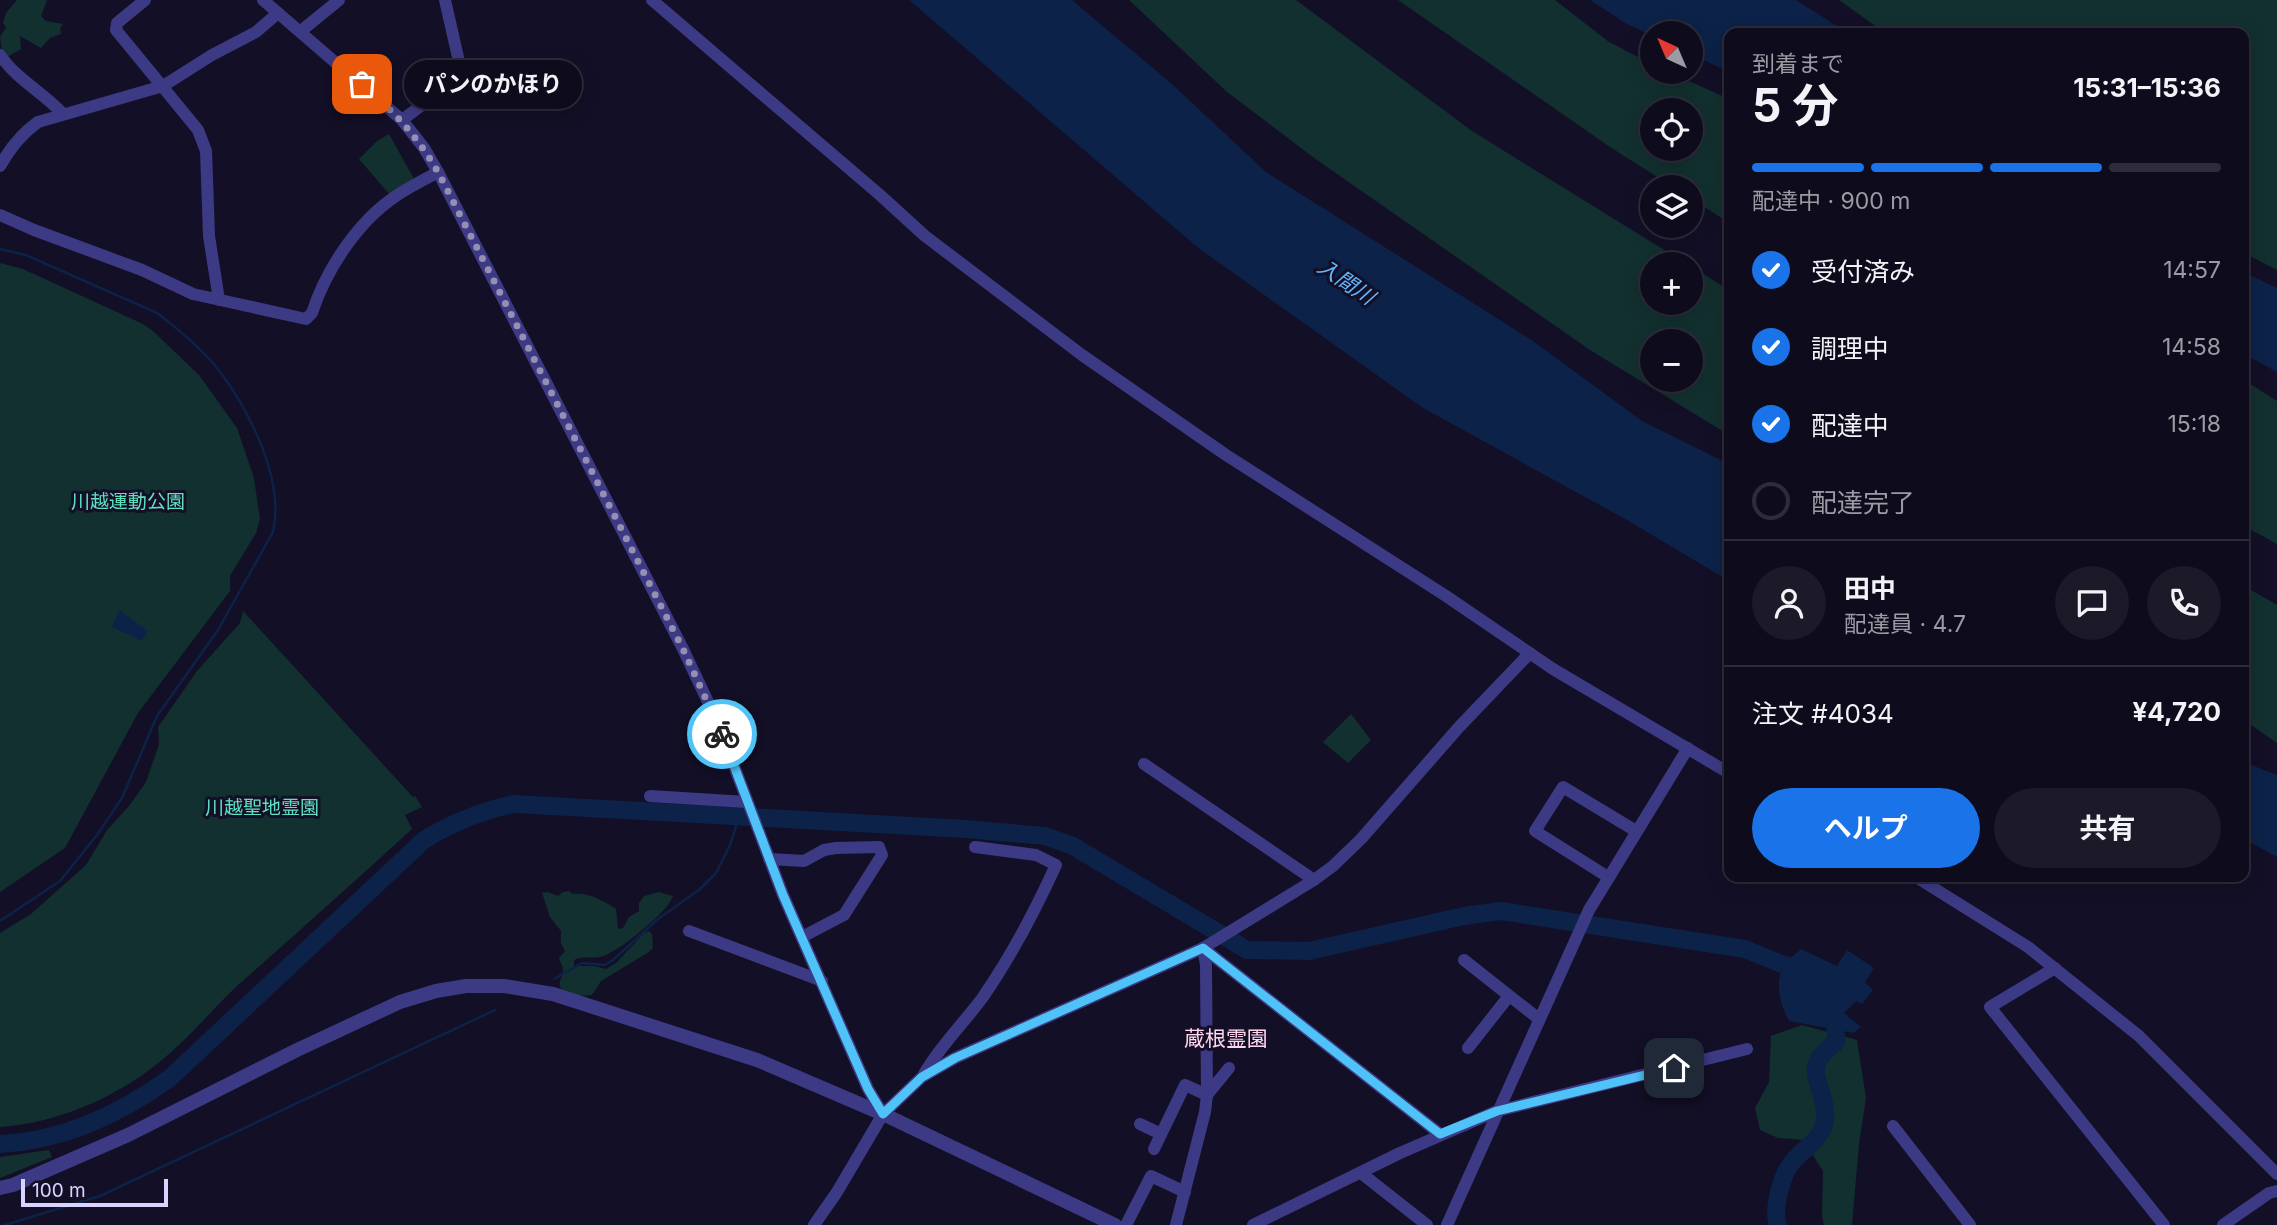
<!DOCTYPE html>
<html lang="ja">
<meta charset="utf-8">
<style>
body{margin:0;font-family:Inter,"Noto Sans JP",sans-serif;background:#1c1929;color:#f1f3f6;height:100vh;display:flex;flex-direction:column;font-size:26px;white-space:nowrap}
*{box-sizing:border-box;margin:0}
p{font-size:23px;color:#9b9ba3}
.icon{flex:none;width:38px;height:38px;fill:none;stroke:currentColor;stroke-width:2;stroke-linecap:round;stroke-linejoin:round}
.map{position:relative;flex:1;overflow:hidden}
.sheet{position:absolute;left:1724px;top:28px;width:525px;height:854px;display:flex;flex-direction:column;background:#0e0b1c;border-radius:14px;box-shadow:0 4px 18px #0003,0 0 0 2px #2e2b3b}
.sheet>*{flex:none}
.needle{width:46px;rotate:316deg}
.tools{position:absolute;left:1640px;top:21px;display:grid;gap:14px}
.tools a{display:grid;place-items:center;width:63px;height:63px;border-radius:50%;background:#0e0b1c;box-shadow:0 4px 18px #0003,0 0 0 2px #2e2b3b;font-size:35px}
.scale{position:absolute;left:21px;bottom:18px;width:147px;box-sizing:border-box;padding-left:7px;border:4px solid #d9d4ff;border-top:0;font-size:19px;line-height:24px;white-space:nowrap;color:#d9d4ff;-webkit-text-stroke:5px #130f26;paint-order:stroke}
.pin{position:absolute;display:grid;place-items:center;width:60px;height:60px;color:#fff;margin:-30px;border-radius:14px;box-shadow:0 4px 10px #0006}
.courier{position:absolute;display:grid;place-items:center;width:70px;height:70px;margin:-35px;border:5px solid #4fc3f7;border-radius:50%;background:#fff;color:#222;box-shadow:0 2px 9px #0007}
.bubble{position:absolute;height:49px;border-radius:24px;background:#0e0b1c;box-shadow:0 4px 18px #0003,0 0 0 2px #2e2b3b;font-size:23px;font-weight:700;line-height:49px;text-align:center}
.head em{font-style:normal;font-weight:700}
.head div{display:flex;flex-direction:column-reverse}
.head{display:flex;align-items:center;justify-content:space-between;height:119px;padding:0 28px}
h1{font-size:46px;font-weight:700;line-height:52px}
.bar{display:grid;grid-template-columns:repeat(4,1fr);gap:10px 7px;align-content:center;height:84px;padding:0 28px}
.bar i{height:9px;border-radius:5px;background:#2e2b3b}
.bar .on{background:#1a73e8}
.bar p{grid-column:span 4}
.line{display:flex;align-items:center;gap:18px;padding:0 28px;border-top:2px solid #2e2b3b}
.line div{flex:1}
.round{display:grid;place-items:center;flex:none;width:74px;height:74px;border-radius:37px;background:#1c1929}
ol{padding:0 28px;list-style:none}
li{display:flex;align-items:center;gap:21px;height:77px}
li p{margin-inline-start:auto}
li .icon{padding:7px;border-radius:50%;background:#1a73e8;color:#fff;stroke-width:4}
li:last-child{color:#9b9ba3}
li i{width:38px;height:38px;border:4px solid #2e2b3b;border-radius:50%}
.action{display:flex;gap:14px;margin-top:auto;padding:14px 28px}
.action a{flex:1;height:80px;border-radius:42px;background:#1a73e8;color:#fff;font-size:28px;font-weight:700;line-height:80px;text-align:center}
.action a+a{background:#1c1929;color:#f1f3f6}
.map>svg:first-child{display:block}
</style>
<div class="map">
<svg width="2277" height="1225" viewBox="0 0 2277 1225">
<rect width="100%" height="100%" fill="#130f26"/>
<g fill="#12302f" fill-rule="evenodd">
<path d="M17 0H47L41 16 46 21 63 24 60 29 61 34 50 38 41 48 20 36 21 49 7 57 2 52 0 37 6 27 3 23 6 13Z"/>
<path d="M1129 0H1296L1472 131 1687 264H1652V303H1690L1691 266 1729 290V435L1590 350 1317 160 1227 92ZM1652 341H1690V380H1652Z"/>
<path d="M1398 0H1555L1609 42 1652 64V72H1669L1729 99V223L1691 198 1690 187H1673L1610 147ZM1652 110H1690V149H1652Z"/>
<path d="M1839 0H2277V270L2244 253V33H1885Z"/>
<path d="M389 134 414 179 390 195 359 159 377 141Z"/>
<path d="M0 263 23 269 143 324 153 331 199 375 237 428 254 478 260 519 256 533 230 576V591L138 713 65 848 0 892Z"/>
<path d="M2244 380 2277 401V544L2244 526Z"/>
<path d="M2244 586 2277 605V743L2244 720Z"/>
<path d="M243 611 413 797 415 796 422 807 405 815 412 829C354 882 296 934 237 986 214 1008 193 1033 169 1054 124 1094 61 1123 0 1127V933L31 914 86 865 107 830 129 806 146 782 159 744 158 727 197 671 240 623Z"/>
<path d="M1351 714 1371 740 1348 763 1323 742Z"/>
<path d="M569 891 572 894C589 892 602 900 616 909L618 929 623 928 629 917 639 911V903L644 896 659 892 673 896C668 912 624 947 606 955 595 960 585 955 574 960V966H594L606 969 617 962 644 933 649 931 652 934 653 948 649 952 601 981 592 995C584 996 563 998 560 986 558 981 564 976 563 969 562 965 560 962 559 958L565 951 561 943V931L550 917 542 893 548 892 558 896 563 892Z"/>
<path d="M1802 1025 1857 1040 1866 1098 1859 1144 1852 1225H1824L1822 1215 1823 1171 1803 1140 1778 1138 1760 1130 1755 1108 1769 1082 1771 1036Z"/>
<path d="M49 1150 52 1157 0 1178V1157Z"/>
</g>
<g fill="#0c2248">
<path d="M909 0H1072L1173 85 1266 172 1533 341 1642 421 1729 464V581L1627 520 1423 408 1197 247Z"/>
<path d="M1590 0H1796L1848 33H1729V72L1691 54 1690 33H1652V36L1625 23Z"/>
<path d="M2244 272 2277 288V372L2244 354Z"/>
<path d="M119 610 148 631 142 641 112 627Z"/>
<path d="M2244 762 2277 775V857L2244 839Z"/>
<path d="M1801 949 1837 966 1847 950 1874 968 1865 982 1873 990 1862 1004 1856 1001 1844 1013 1861 1027 1854 1033 1789 1021C1780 1005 1774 982 1784 965 1788 959 1796 954 1801 949Z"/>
</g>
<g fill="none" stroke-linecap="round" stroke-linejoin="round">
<g stroke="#0c2248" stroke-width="2.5">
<path d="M0 249 26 255 157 313C178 329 201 348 217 368 249 409 285 480 273 532L218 630 157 716 122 798 97 835 60 881 0 921"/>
<path d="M554 979 582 963 605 965 613 960 658 919 700 889 716 873 730 845 739 817"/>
<path d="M5 1225 100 1196 495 1010"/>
</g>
<g stroke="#0c2248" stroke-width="18">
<path d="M0 1144C63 1141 120 1114 170 1078L424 840C453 822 481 811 514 804L966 829 1045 836 1073 846 1247 950 1309 951 1464 916 1501 911 1745 949 1784 965 1808 968"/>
<path d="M1778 1225C1772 1208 1782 1173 1794 1160 1808 1145 1827 1136 1825 1112 1822 1077 1800 1069 1836 1042 1837 1029 1832 1017 1835 1005"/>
</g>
<g stroke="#3d3a85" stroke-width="12">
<path d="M145 0 117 23 116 30 198 130 206 151 209 236 219 300"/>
<path d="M263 0 402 120 424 148 438 172 683 649 717 721 783 895 868 1089 883 1114"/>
<path d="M652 0 880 195 925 236 1082 355 1226 455 1446 596 1553 669 1729 773"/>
<path d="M301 31 339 0"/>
<path d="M0 55C16 79 44 93 63 114"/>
<path d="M402 120 462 75 445 0"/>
<path d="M0 166C10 148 21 134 38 122L163 86 212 55 256 32 278 13"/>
<path d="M0 215 34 230 142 270 193 294 306 319 312 313C326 270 357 222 396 196 409 187 424 180 438 172"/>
<path d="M1144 764 1314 880"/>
<path d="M650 796 746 802"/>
<path d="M769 859 804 861 824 850 836 848 879 847 882 855 844 915 802 937"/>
<path d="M1608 877 1535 831 1563 787 1636 831"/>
<path d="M1916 877 2028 947 2139 1036 2277 1174"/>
<path d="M689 931 822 981"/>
<path d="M1203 948 1440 1134"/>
<path d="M1464 960 1539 1019"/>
<path d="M2055 968 1990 1007 2164 1225"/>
<path d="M1468 1048 1509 996"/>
<path d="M924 1074C940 1046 964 1023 983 997 1012 955 1035 911 1056 865L1036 855 975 847"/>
<path d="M1140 1124 1161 1134"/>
<path d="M1893 1126 1970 1225"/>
<path d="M1154 1149 1185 1085 1207 1095 1229 1068"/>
<path d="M1361 1173 1427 1225"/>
<path d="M814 1225 837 1192 883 1114 922 1077 955 1058 1203 948 1314 880 1333 866 1361 839 1460 726 1530 653"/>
<path d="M1126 1225 1151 1176 1185 1192"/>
<path d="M1176 1225 1205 1112 1207 1095 1206 965 1203 948"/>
<path d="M1253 1225 1400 1153 1497 1111 1747 1049"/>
<path d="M1447 1225 1589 910 1688 748"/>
<path d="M2223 1225 2269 1193 2277 1191"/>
</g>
<path stroke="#3d3a85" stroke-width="14" d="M0 1188 13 1185 128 1135 297 1050 400 1002 436 991 466 986H504L553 994 757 1060 883 1114 1115 1225"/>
</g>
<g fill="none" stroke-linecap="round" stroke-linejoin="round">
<path stroke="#948fb3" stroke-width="7" stroke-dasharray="0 12.6" d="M362 84C395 113 415 133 438 172L683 649 722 734"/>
<path stroke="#4fc3f7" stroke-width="9" d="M722 734 783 895 868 1089 883 1114 922 1077 955 1058 1203 948 1440 1134 1497 1111 1674 1068"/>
</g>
<g text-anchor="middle" stroke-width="6" stroke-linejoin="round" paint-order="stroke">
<g font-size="19" fill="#5fe0c0" stroke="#130f26">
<text x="128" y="508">川越運動公園</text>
<text x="262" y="814">川越聖地霊園</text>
</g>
<g font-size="21" font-style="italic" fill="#62b6ff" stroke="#130f26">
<text transform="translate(1346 282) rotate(34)" y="7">入間川</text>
</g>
<g font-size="21" fill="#ffd6f0" stroke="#130f26">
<text x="1226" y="1046">蔵根霊園</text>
</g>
</g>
</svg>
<div class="tools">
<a><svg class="needle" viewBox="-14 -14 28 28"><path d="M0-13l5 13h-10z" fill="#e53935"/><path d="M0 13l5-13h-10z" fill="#9b9ba3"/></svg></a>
<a><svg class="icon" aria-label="locate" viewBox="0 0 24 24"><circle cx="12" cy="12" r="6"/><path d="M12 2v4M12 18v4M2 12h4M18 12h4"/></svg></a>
<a><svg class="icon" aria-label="layers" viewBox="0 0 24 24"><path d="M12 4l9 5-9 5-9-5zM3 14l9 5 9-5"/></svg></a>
<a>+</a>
<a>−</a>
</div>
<div class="scale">100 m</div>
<div class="pin" style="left:362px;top:84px;background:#ea580c"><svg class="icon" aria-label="bag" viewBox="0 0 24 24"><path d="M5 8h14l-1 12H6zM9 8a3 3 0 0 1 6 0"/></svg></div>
<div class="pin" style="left:1674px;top:1068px;background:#1f2937"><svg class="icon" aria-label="home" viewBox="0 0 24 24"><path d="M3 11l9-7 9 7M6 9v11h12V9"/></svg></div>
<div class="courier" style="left:722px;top:734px"><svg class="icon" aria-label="bike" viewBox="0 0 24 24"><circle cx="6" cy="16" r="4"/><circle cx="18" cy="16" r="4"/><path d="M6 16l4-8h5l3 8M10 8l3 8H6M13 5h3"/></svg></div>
<div class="bubble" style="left:404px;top:60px;width:178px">パンのかほり</div>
<section class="sheet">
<div class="head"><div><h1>5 分</h1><p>到着まで</p></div><em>15:31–15:36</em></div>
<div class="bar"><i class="on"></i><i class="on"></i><i class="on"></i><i></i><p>配達中 · 900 m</p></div>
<ol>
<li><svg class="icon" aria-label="check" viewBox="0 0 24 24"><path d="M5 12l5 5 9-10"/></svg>受付済み<p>14:57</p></li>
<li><svg class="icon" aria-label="check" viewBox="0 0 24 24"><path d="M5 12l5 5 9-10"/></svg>調理中<p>14:58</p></li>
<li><svg class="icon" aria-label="check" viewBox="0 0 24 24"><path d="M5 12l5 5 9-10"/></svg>配達中<p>15:18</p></li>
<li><i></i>配達完了</li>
</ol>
<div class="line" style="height:126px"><a class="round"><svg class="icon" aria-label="person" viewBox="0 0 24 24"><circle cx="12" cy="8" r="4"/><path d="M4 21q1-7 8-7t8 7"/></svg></a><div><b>田中</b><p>配達員 · 4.7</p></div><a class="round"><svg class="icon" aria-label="chat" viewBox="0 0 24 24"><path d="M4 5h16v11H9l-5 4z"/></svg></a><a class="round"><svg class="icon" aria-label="phone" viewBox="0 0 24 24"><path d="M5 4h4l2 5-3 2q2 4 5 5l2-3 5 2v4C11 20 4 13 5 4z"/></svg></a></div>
<div class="line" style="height:91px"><div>注文 #4034</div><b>¥4,720</b></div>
<div class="action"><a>ヘルプ</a><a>共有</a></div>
</section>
</div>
